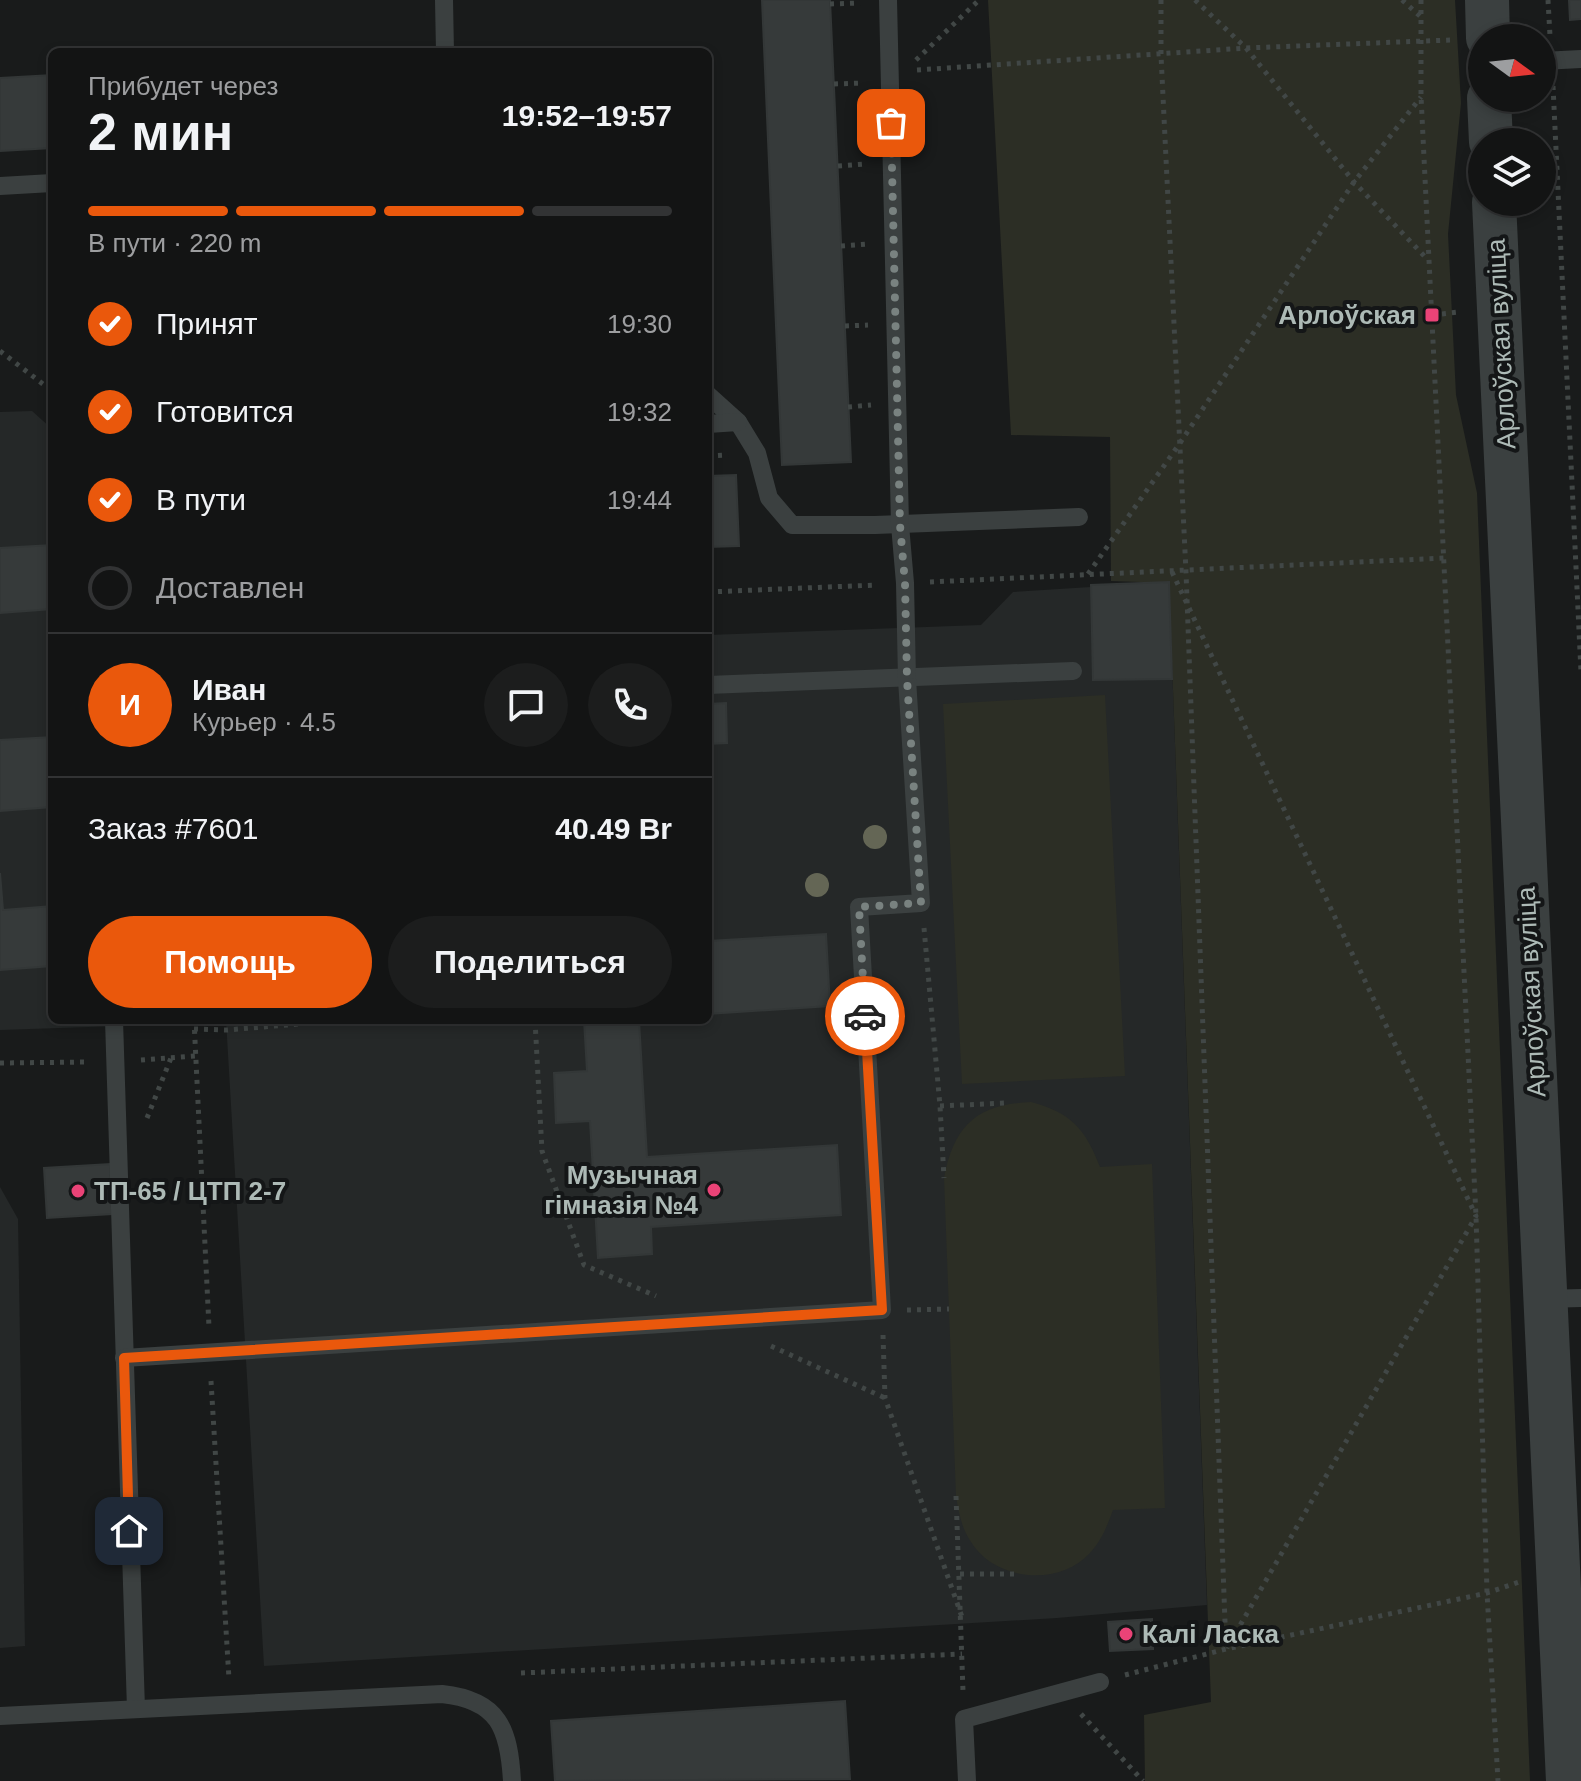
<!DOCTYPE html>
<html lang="ru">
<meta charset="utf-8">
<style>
body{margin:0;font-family:Helvetica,sans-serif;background:#1c1d1d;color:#f1f3f6;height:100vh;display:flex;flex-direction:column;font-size:30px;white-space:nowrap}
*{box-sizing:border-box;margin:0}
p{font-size:26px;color:#9d9ea0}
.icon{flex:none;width:44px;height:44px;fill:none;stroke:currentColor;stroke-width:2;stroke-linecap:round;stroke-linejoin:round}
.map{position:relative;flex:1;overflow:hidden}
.side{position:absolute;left:48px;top:48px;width:664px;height:976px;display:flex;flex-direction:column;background:#131414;border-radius:12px;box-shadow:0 4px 12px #0003,0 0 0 2px #323334}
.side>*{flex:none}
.needle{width:52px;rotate:105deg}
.tools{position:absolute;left:1468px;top:24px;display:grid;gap:16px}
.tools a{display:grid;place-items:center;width:88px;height:88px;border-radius:50%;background:#131414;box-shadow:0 4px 12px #0003,0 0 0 2px #323334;font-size:40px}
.pin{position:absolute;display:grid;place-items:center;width:68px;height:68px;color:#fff;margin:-34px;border-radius:16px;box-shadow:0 4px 12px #0006}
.courier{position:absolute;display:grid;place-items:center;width:80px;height:80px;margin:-40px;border:6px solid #ea580c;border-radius:50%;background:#fff;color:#222;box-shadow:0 2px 10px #0007}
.headline em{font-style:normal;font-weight:700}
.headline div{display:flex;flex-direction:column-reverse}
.headline{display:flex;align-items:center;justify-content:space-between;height:136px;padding:0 40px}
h1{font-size:52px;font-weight:700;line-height:60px}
.bar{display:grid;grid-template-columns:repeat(4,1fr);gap:12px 8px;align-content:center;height:96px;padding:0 40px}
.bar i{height:10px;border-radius:6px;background:#323334}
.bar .current{background:#ea580c}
.bar p{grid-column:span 4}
.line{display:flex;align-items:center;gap:20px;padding:0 40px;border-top:2px solid #323334}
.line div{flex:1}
.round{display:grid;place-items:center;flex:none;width:84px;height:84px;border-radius:42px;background:#1c1d1d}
ol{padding:0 40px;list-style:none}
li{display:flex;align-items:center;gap:24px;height:88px}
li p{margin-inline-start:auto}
li .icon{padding:8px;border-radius:50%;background:#ea580c;color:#fff;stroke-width:4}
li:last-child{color:#9d9ea0}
li i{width:44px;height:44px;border:4px solid #323334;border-radius:50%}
.cta{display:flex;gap:16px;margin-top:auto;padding:16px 40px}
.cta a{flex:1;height:92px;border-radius:48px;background:#ea580c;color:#fff;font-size:32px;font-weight:700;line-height:92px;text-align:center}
.cta a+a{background:#1c1d1d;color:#f1f3f6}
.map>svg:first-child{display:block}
</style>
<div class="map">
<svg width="1581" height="1781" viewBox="0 0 1581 1781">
<rect width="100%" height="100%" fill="#191b1b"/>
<g fill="#252828">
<path d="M32 411 52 429V1020H178V1024L0 1030V412Z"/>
<path d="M1169 582 1207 1605 1057 1618 264 1666 226 1020H708V635L981 625 1013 592Z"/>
<path d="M0 1187 18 1219 25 1646 0 1648Z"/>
</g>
<g fill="#2c2e25">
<path d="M988 0H1455L1461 103 1448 234 1456 395 1477 493 1530 1781H1145L1144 1715 1211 1702 1169 583 1111 581 1110 437 1011 435Z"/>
<path d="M1105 695 1125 1076 962 1084 943 704Z"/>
<path d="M1031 1102C1071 1113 1085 1128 1100 1167L1152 1164 1165 1508 1113 1510C1107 1526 1102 1540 1090 1553 1059 1587 995 1581 971 1542 961 1527 959 1513 956 1496L944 1178C954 1125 977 1104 1031 1102Z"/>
</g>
<g fill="#363a3a" stroke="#333737" stroke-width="2">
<path d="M762 0H830L851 462 782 465Z"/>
<path d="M1569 0H1581V19L1570 20Z"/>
<path d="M52 75V148L0 151V78Z"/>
<path d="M736 475 739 546 708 547V476Z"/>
<path d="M52 545V609L0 613V548Z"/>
<path d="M1169 582 1172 679 1093 680 1091 585Z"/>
<path d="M726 703 727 743 708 744V704Z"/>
<path d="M52 737V807L0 811V740Z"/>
<path d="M0 873 3 910 52 906V966L0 970Z"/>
<path d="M826 934 830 1006 708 1014V941Z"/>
<path d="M584 1020H639L647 1157 837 1145 841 1215 651 1227 652 1254 598 1258 590 1121 556 1123 554 1073 587 1071Z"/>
<path d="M110 1164 112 1214 47 1218 44 1168Z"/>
<path d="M1152 1619 1153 1649 1110 1651 1108 1622Z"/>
<path d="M845 1701 850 1779 555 1781 551 1721Z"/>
</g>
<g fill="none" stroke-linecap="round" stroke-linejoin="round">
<g stroke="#414746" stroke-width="5" stroke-dasharray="4 6" stroke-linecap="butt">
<path d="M1161 0V55L1186 572 1226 1649"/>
<path d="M1195 0 1246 48 1354 182 1428 260"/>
<path d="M1402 0 1421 17"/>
<path d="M1421 0V96L1429 260 1476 1216 1487 1593 1498 1781"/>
<path d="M1548 0 1550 36"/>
<path d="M830 4 860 3"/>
<path d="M916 60 979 0"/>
<path d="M917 70 1246 48 1450 40"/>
<path d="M834 84 863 83"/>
<path d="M1553 86 1581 672"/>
<path d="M838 166 865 164"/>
<path d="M841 246 868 244"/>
<path d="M1432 315 1459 312"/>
<path d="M845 326 868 325"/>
<path d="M0 351 52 391"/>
<path d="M848 407 871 405"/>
<path d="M708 456 728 455"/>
<path d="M1172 572 1476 1216 1227 1648"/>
<path d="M1088 574 1180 443 1354 182 1421 97"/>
<path d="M930 582 1445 558"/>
<path d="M708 592 877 585"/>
<path d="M924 928 940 1106 944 1178"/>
<path d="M194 1020 209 1327"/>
<path d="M535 1020 542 1151 584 1265 656 1296"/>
<path d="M194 1029 227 1030 347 1020"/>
<path d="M141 1060 195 1056"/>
<path d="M0 1063 87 1062"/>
<path d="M940 1106 1006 1103"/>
<path d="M147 1118 171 1058"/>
<path d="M907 1310 949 1309"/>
<path d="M883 1335 885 1398 962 1617"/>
<path d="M771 1346 885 1398"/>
<path d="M211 1381 229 1679"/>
<path d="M956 1496 963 1691"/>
<path d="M960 1574H1015"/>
<path d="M521 1673 962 1654"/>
<path d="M1125 1675 1226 1649 1487 1593 1519 1582"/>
<path d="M1081 1714 1143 1781"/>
</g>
<g stroke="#3b4040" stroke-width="18">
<path d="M444 0 445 52"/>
<path d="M1542 61 1581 59"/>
<path d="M0 186 52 183"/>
<path d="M708 395 738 422 757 453 769 498 792 525H875L1079 517"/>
<path d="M708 424 738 422"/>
<path d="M708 685 1073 671"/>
<path d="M114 1020 136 1709"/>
<path d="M1545 1299 1581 1298"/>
<path d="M124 1358 882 1310 859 907 921 903 907 679 905 583 900 525 888 0"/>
<path d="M0 1716 442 1694C499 1700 509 1729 512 1781"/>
<path d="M967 1781 964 1719 1100 1682"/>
</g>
<g stroke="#3b4040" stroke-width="44">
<path d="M1487 0 1488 38"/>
<path d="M1489 98 1491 142"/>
<path d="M1494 202 1568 1781"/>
</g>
</g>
<g fill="#646655">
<circle cx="875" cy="837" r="12"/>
<circle cx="817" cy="885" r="12"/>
</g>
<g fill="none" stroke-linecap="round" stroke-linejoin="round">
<path stroke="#798280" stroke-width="8" stroke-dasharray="0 14.4" d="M865 1016 859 907 921 903 907 679 905 583 900 525 891 123"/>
<path stroke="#ea580c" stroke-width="10" d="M129 1531 124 1358 882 1310 865 1016"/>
</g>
<g fill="#ea4377" stroke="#141617" stroke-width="3">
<rect x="1424" y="307" width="16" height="16" rx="4"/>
<circle cx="714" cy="1190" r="8"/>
<circle cx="78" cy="1191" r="8"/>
<circle cx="1126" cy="1634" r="8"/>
</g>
<g text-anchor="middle" stroke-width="8" stroke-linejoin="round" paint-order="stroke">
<g font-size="26" font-weight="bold" fill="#adbab6" stroke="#141617" text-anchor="end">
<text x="1416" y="324">Арлоўская</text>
<text x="698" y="1184">Музычная<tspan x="698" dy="30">гімназія №4</tspan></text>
<text x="94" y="1200" text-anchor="start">ТП-65 / ЦТП 2-7</text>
<text x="1142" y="1643" text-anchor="start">Калі Ласка</text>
</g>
<g font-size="26" fill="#adbab6" stroke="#141617">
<text transform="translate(1501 344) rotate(-93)" y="9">Арлоўская вуліца</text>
<text transform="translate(1531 992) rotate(-93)" y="9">Арлоўская вуліца</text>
</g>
</g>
</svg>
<div class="tools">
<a><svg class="needle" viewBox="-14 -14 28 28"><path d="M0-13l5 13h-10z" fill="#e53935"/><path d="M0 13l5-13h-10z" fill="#9d9ea0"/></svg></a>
<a><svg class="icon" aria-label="layers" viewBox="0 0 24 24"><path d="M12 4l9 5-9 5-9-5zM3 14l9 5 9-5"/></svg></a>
</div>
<div class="pin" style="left:891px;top:123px;background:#ea580c"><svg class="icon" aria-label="bag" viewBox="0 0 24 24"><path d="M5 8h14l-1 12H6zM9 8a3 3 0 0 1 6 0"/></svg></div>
<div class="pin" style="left:129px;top:1531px;background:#1f2937"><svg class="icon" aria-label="home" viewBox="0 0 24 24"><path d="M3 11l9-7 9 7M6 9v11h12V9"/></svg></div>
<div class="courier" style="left:865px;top:1016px"><svg class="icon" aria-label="car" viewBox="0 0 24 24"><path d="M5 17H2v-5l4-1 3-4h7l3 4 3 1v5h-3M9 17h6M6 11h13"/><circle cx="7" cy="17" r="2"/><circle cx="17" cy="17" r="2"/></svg></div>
<section class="side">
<div class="headline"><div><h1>2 мин</h1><p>Прибудет через</p></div><em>19:52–19:57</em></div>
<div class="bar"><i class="current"></i><i class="current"></i><i class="current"></i><i></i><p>В пути · 220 m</p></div>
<ol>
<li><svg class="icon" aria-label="check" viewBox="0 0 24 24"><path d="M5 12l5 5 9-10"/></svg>Принят<p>19:30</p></li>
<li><svg class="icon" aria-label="check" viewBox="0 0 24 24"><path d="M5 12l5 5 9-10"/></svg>Готовится<p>19:32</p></li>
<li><svg class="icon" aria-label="check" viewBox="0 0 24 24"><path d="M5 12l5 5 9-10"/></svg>В пути<p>19:44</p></li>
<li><i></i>Доставлен</li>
</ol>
<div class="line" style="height:144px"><b class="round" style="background:#ea580c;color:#fff">И</b><div><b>Иван</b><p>Курьер · 4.5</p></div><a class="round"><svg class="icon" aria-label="chat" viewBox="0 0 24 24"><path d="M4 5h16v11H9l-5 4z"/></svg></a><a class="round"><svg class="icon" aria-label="phone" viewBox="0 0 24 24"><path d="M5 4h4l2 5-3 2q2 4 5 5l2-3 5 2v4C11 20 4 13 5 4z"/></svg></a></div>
<div class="line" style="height:104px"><div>Заказ #7601</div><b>40.49 Br</b></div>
<div class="cta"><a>Помощь</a><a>Поделиться</a></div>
</section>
</div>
